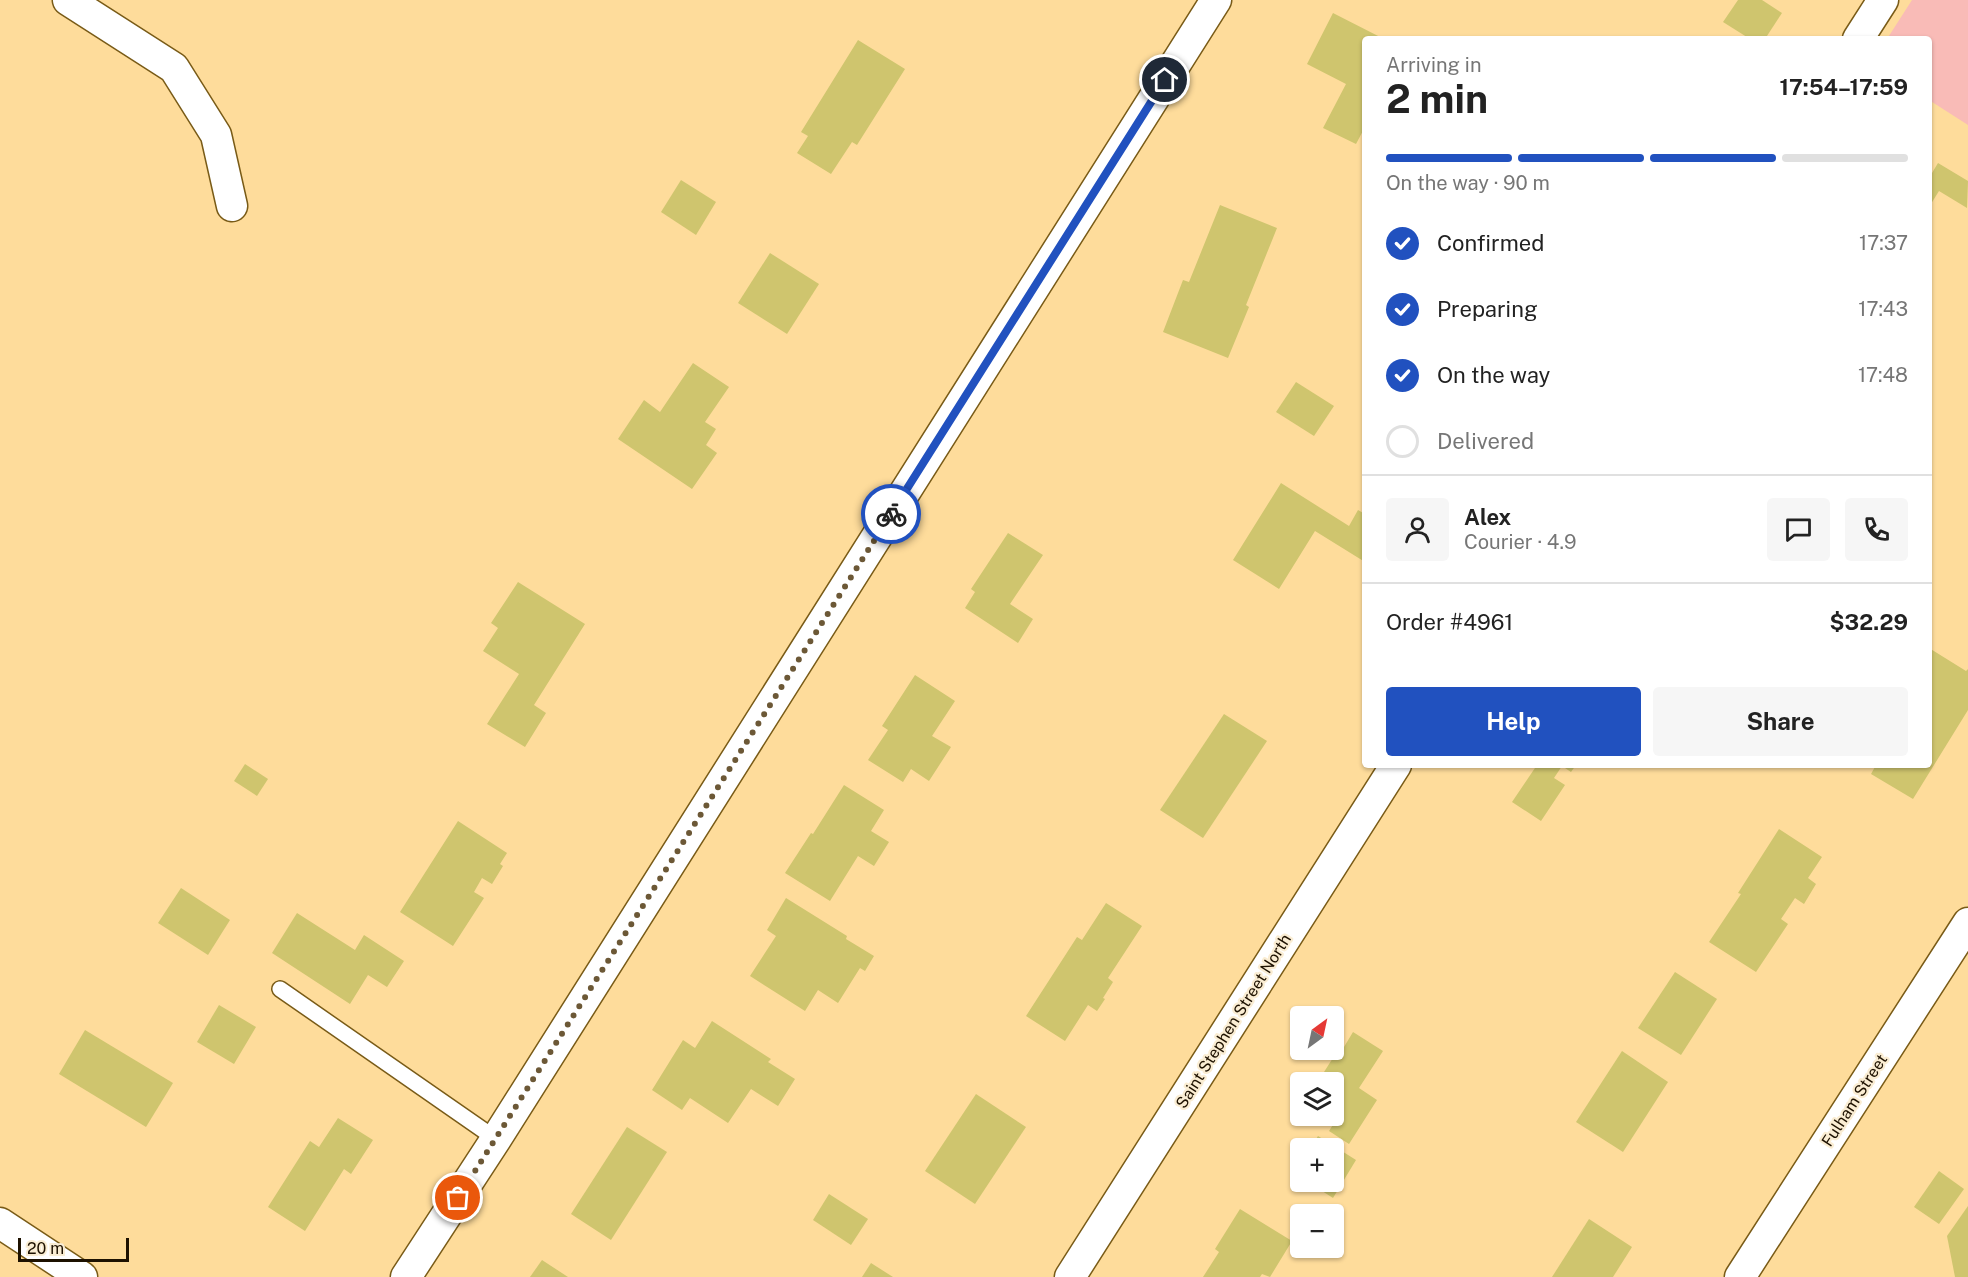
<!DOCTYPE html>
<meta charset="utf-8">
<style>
body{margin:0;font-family:"Public Sans",sans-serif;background:#f6f6f6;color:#222;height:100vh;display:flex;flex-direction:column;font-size:22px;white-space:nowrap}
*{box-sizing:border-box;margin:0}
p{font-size:20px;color:#767676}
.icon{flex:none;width:33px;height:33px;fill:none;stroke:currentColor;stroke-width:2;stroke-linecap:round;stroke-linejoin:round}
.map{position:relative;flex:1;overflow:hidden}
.sheet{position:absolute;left:1362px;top:36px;width:570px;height:732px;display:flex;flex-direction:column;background:#fff;border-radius:6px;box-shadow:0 2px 4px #0004}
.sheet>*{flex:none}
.needle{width:39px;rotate:33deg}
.controls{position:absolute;left:1290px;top:1006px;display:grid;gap:12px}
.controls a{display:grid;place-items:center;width:54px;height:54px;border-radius:6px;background:#fff;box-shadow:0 2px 4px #0004;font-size:30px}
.scale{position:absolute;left:18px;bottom:15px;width:111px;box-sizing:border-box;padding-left:6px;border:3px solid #1d1100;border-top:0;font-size:16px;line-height:21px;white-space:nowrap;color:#1d1100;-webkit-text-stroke:4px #faedd3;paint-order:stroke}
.pin{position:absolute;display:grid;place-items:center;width:51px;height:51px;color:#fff;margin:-26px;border:3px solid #fff;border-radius:50%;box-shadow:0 2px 6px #0007}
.courier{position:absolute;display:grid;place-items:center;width:60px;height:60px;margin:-30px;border:4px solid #2151bf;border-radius:50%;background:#fff;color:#222;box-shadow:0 2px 8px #0007}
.summary em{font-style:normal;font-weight:700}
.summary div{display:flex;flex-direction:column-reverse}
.summary{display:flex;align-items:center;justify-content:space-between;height:102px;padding:0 24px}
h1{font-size:39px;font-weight:700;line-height:45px}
.bar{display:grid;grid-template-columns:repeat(4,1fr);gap:9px 6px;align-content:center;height:72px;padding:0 24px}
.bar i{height:8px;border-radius:4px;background:#e0e0e0}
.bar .active{background:#2151bf}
.bar p{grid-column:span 4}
.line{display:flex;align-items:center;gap:15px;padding:0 24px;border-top:2px solid #e0e0e0}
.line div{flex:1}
.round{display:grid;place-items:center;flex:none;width:63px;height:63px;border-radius:6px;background:#f6f6f6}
ol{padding:0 24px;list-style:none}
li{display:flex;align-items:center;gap:18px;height:66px}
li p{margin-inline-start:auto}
li .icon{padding:6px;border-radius:50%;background:#2151bf;color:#fff;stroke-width:4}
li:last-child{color:#767676}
li i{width:33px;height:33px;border:3px solid #e0e0e0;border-radius:50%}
.button{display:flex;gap:12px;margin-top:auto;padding:12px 24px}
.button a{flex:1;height:69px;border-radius:6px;background:#2151bf;color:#fff;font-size:24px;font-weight:700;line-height:69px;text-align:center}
.button a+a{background:#f6f6f6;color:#222}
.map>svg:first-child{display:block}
</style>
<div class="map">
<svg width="1968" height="1277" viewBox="0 0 1968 1277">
<rect width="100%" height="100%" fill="#fedc9b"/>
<path fill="#f9bbb7" d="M1912 0H1968V125L1929 100V39H1887Z"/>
<g fill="#cfc56e">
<path d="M1738 0H1762L1782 13 1765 39H1750L1723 22Z"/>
<path d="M1333 13 1384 39H1365V127L1356 144 1323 128 1346 84 1307 64Z"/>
<path d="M858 40 905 69 857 145 852 142 831 174 797 153 808 136 801 132Z"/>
<path d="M1938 163 1968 181 1967 208 1939 191 1929 207V178Z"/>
<path d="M681 180 716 202 696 235 661 212Z"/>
<path d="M1220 205 1277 228 1246 305 1249 307 1228 358 1163 332 1183 280 1189 282Z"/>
<path d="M770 253 819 284 787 334 738 303Z"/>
<path d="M693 363 729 387 705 422 716 429 706 445 717 453 692 489 618 439 644 400 660 412Z"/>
<path d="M1296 382 1334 406 1314 436 1276 412Z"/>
<path d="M1281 483 1349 526 1358 510 1365 514V562L1315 531 1279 589 1233 560Z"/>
<path d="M1008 533 1043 555 1010 604 1033 619 1018 643 965 608 975 592 971 589Z"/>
<path d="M518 582 585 624 534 705 546 713 525 747 487 724 519 674 483 651 498 628 491 623Z"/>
<path d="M1929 648 1966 671 1968 669V710L1913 799 1871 774 1876 765H1929Z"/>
<path d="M915 675 955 701 932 736 951 747 929 781 911 769 903 782 868 760 888 730 882 726Z"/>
<path d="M1224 714 1267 741 1203 838 1160 810Z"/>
<path d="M245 764 268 779 257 796 234 781Z"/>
<path d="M1537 765H1576L1571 772 1562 766 1554 778 1565 785 1541 821 1512 802Z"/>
<path d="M844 785 884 810 871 831 889 842 874 866 858 856 830 901 785 873 811 833 813 834Z"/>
<path d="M458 821 507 853 500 864 503 866 492 884 482 878 474 892 484 898 453 946 400 912Z"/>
<path d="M1779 829 1822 857 1808 878 1816 884 1804 904 1795 898 1781 919 1788 924 1756 972 1709 942 1741 894 1738 893Z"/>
<path d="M181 888 230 920 208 955 158 923Z"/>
<path d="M786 898 847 936 846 939 874 956 865 971 860 968 838 1003 818 990 805 1011 750 976 776 936 767 930Z"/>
<path d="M1106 903 1142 926 1108 978 1113 982 1103 998 1105 999 1097 1011 1088 1005 1065 1041 1026 1016 1077 937 1082 940Z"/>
<path d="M297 913 355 950 364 935 404 961 387 987 368 975 350 1004 272 953Z"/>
<path d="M1675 972 1717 999 1681 1055 1638 1028Z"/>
<path d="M219 1005 256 1027 234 1064 197 1042Z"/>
<path d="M712 1021 771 1059 768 1062 795 1079 778 1106 751 1089 728 1123 690 1098 682 1110 652 1090 683 1040 695 1048Z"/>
<path d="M85 1030 173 1083 146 1127 59 1074Z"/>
<path d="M1353 1032 1383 1051 1359 1088 1377 1100 1349 1144 1329 1131 1341 1112 1334 1108V1083H1317L1338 1050 1341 1052Z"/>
<path d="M1622 1051 1668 1082 1623 1152 1576 1122Z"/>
<path d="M976 1094 1026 1127 975 1204 925 1171Z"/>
<path d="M338 1118 373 1140 351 1174 344 1169 305 1231 268 1207 310 1141 319 1147Z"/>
<path d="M627 1127 667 1152 611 1240 571 1214Z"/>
<path d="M1318 1136 1356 1160 1333 1198 1308 1182H1334V1149H1310Z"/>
<path d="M1939 1171 1964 1189 1939 1224 1914 1207Z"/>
<path d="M829 1194 868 1219 851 1245 813 1220Z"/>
<path d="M1968 1206V1277H1955L1947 1236Z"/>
<path d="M1240 1209 1292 1241 1270 1277 1262 1274 1260 1277H1203L1219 1252 1215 1249Z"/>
<path d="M1589 1219 1632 1247 1613 1277H1552Z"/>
<path d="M542 1260 568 1277H530Z"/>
<path d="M871 1263 893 1277H862Z"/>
</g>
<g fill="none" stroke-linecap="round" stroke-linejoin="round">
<g stroke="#795b17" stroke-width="18">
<path id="service" d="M280 989 496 1139"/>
</g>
<g stroke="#795b17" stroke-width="33">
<g id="minor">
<path d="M68 0 174 68 216 135 232 206"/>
<path d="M1858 39 1883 0"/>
<path d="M0 1223 82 1277"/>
<path d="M406 1277 496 1139 1216 0"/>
<path d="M1070 1277 1396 765"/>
<path d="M1740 1277 1968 923"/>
</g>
</g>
<use href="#service" stroke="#fff" stroke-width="15"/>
<use href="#minor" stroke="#fff" stroke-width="30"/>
</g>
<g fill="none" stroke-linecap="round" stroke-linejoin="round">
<path stroke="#6c5836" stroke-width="6" stroke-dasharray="0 10.8" d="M458 1198 891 514"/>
<path stroke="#2151bf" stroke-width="8" d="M891 514 1165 80"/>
</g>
<g text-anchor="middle" stroke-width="4.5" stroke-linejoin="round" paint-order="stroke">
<g font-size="16" fill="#1d1100" stroke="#faedd3">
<text transform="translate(1233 1021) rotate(-58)" y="6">Saint Stephen Street North</text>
<text transform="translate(1854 1100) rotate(-57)" y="6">Fulham Street</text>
</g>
</g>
</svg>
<div class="controls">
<a><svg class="needle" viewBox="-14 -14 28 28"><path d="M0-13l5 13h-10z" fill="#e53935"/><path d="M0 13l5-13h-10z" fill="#767676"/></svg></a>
<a><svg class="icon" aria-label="layers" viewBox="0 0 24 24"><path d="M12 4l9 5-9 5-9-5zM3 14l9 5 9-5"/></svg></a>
<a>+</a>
<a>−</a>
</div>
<div class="scale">20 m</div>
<div class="pin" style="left:458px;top:1198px;background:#ea580c"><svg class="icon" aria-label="bag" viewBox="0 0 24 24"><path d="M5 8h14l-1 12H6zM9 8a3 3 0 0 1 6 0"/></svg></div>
<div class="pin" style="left:1165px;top:80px;background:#1f2937"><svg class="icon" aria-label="home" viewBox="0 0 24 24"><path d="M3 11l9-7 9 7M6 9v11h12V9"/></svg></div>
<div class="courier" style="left:891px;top:514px"><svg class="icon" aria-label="bike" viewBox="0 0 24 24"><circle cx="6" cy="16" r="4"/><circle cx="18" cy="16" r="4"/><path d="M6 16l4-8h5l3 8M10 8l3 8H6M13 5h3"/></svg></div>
<section class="sheet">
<div class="summary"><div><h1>2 min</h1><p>Arriving in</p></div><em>17:54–17:59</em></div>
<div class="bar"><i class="active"></i><i class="active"></i><i class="active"></i><i></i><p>On the way · 90 m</p></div>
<ol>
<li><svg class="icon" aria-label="check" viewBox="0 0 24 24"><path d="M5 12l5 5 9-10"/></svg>Confirmed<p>17:37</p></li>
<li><svg class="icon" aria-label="check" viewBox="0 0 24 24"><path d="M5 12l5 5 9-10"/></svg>Preparing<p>17:43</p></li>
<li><svg class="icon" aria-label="check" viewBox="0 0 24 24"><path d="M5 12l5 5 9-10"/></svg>On the way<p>17:48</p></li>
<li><i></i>Delivered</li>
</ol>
<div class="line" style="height:108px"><a class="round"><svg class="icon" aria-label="person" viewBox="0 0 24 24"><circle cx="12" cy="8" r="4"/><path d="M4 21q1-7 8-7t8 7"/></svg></a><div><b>Alex</b><p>Courier · 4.9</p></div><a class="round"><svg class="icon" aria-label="chat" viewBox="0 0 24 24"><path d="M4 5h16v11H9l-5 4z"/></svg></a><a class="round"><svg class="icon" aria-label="phone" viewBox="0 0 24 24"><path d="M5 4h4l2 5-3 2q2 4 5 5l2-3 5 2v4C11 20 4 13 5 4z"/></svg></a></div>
<div class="line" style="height:78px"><div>Order #4961</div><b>$32.29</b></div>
<div class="button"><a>Help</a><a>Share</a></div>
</section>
</div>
